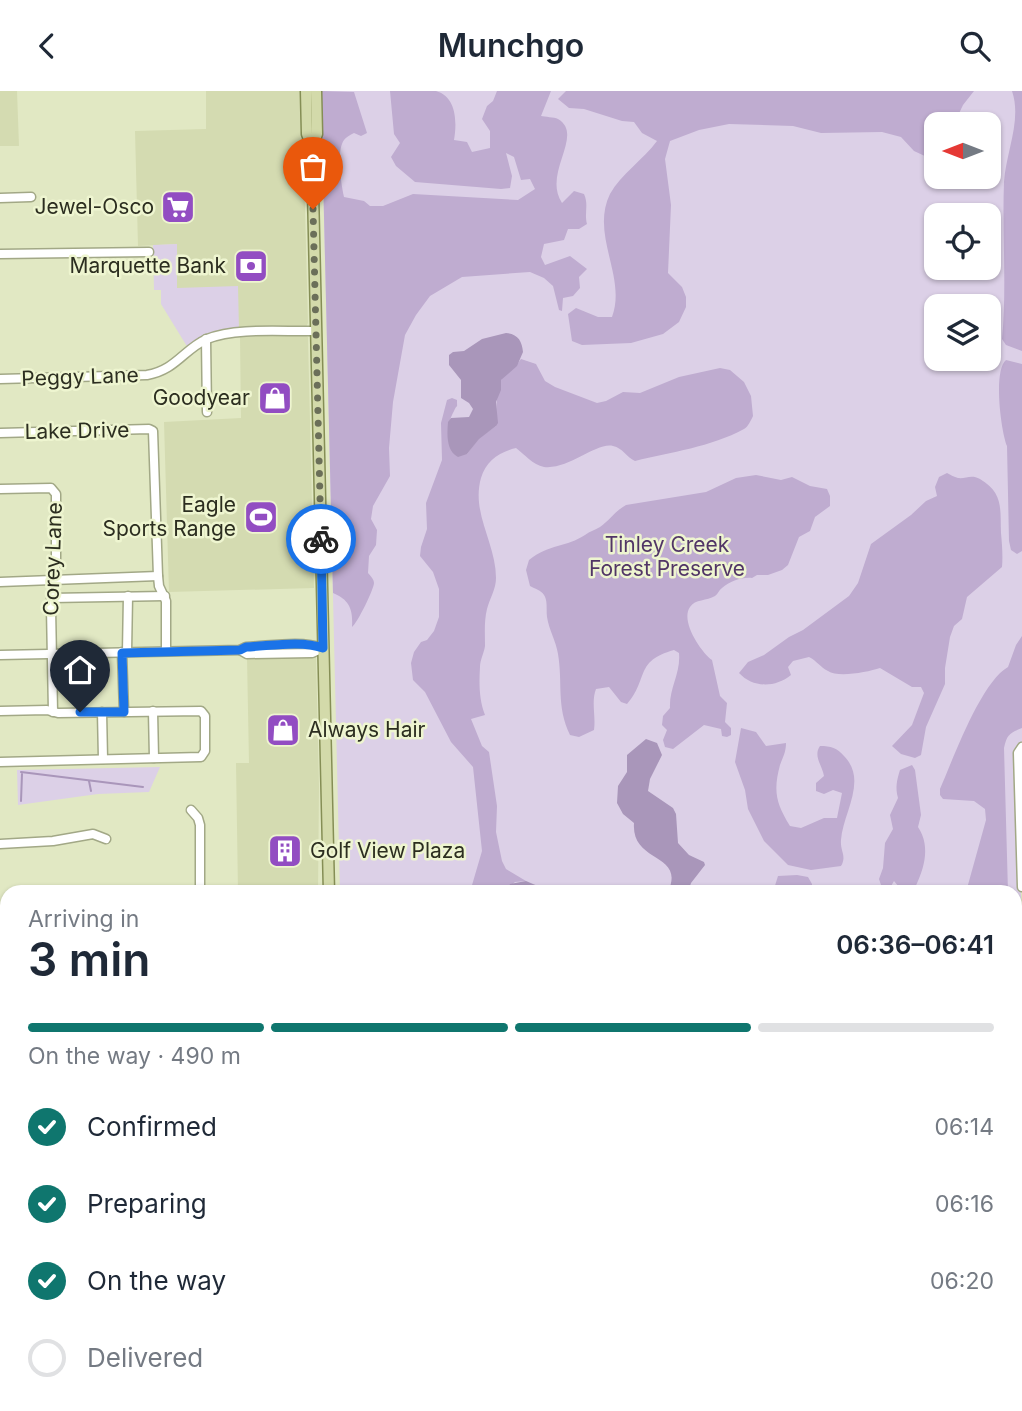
<!DOCTYPE html>
<meta charset="utf-8">
<style>
body{margin:0;font-family:Inter,sans-serif;background:#f6f6f7;color:#1f2937;height:100vh;display:flex;flex-direction:column;font-size:26px;white-space:nowrap}
*{box-sizing:border-box;margin:0}
p{font-size:23px;color:#747a83}
.icon{flex:none;width:38px;height:38px;fill:none;stroke:currentColor;stroke-width:2;stroke-linecap:round;stroke-linejoin:round}
.map{position:relative;flex:1;overflow:hidden}
.drawer{position:absolute;left:0px;top:794px;width:1022px;height:527px;display:flex;flex-direction:column;background:#fff;border-radius:21px 21px 0 0;box-shadow:0 2px 5px #0004}
.drawer>*{flex:none}
.needle{width:46px;rotate:270deg}
.buttons{position:absolute;left:924px;top:21px;display:grid;gap:14px}
.buttons a{display:grid;place-items:center;width:77px;height:77px;border-radius:14px;background:#fff;box-shadow:0 2px 5px #0004;font-size:35px}
.pin{position:absolute;display:grid;place-items:center;width:60px;height:60px;color:#fff;margin:-72px -30px;border-radius:50% 50% 50% 0;rotate:-45deg;box-shadow:0 0 7px #0007}
.pin .icon{rotate:45deg}
.courier{position:absolute;display:grid;place-items:center;width:70px;height:70px;margin:-35px;border:5px solid #1a73e8;border-radius:50%;background:#fff;color:#222;box-shadow:0 2px 9px #0007}
.summary em{font-style:normal;font-weight:600}
.summary div{display:flex;flex-direction:column-reverse}
.summary{display:flex;align-items:center;justify-content:space-between;height:119px;padding:0 28px}
h1{font-size:46px;font-weight:600;line-height:52px}
.bar{display:grid;grid-template-columns:repeat(4,1fr);gap:10px 7px;align-content:center;height:84px;padding:0 28px}
.bar i{height:9px;border-radius:5px;background:#e0e1e3}
.bar .active{background:#0f766e}
.bar p{grid-column:span 4}
ol{padding:0 28px;list-style:none}
li{display:flex;align-items:center;gap:21px;height:77px}
li p{margin-inline-start:auto}
li .icon{padding:7px;border-radius:50%;background:#0f766e;color:#fff;stroke-width:4}
li:last-child{color:#747a83}
li i{width:38px;height:38px;border:4px solid #e0e1e3;border-radius:50%}
header{display:flex;justify-content:space-between;align-items:center;height:91px;padding:0 28px;background:#fff;font-size:32px;font-weight:600}
.map>svg:first-child{display:block}
</style>
<header><svg class="icon" aria-label="back" viewBox="0 0 24 24"><path d="M15 5l-7 7 7 7"/></svg>Munchgo<svg class="icon" aria-label="search" viewBox="0 0 24 24"><circle cx="10" cy="10" r="6"/><path d="M15 15l6 6"/></svg></header>
<div class="map">
<svg width="1022" height="1320" viewBox="0 0 1022 1320">
<rect width="100%" height="100%" fill="#e1e8c3"/>
<g fill="#d4dbb1">
<path d="M0 0H17L19 55H0Z"/>
<path d="M206 0H302L308 232 306 236 239 239 177 197V153L138 155 135 40 206 38Z"/>
<path d="M303 243 308 246 314 497 169 501 164 331 241 327 240 246Z"/>
<path d="M316 564 319 696 318 801H238L236 672H249L247 566Z"/>
<rect x="267" y="1314" width="67" height="6"/>
</g>
<g fill="#dcd0e7" fill-rule="evenodd">
<path d="M321 0H1022V651L1018 652 1022 857V1320H352V1314H1015V802L340 801ZM936 33H989V86H936ZM936 124H989V177H936ZM936 215H989V268H936Z"/>
<path d="M177 153V197L238 195 239 239 188 257 161 213V199H154L153 154Z"/>
<path d="M160 676 149 701 98 703 18 714 17 679Z"/>
</g>
<g fill="#bfacd0">
<path d="M321 0 354 1 367 42 361 45 354 42C350 44 346 46 344 49 336 60 341 93 344 106L364 110 370 115H383L413 103 518 109 535 98 530 88 521 89 514 66 506 62 512 85 510 97 501 98 415 91 396 75 391 66 400 52 394 43 390 0C404 0 423 0 436 0 457 6 457 32 454 49L467 51 472 61 490 57V40L482 28 487 15 493 10 497 0H551L541 25C545 26 554 26 558 28 585 44 542 82 562 112L574 100 584 103C589 114 584 122 587 133L579 138H568L564 149 544 153 541 166 545 174 570 165 587 178 579 186 580 197 573 205 563 207 562 220 559 219 553 195 544 187 530 181 462 186 430 205 416 224 405 244 393 311 389 357 390 385 373 415 371 428 377 439 376 454 369 465 368 482C371 485 374 489 374 492 374 498 357 533 352 536 353 519 350 509 333 502Z"/>
<path d="M566 0H974L963 14 954 33H936V62L927 66 914 60 901 46 882 41 821 42 793 35 729 33 699 39 670 50 665 68 671 114 668 182 682 196 686 206V216L679 231 663 243 631 252 582 254 572 250 568 223 576 217 598 226H612C627 186 590 144 610 103 621 83 643 69 657 50L642 42 634 31 622 30 584 18 569 17 558 8Z"/>
<path d="M1012 0H1022V260L1006 254 1002 248C1007 196 1002 143 1004 91 1006 61 1022 29 1012 0Z"/>
<path d="M521 268 536 273 545 290 555 296 597 312 606 310 623 301 640 302 679 286 720 277 730 279 744 291 751 305 753 325C751 329 748 336 744 338 711 356 671 361 635 370 626 366 623 357 613 355 596 351 569 379 544 376 533 374 524 363 516 357 499 361 486 370 481 387 471 422 496 452 496 487 496 498 490 507 487 518 484 530 485 543 485 555 484 562 480 569 480 576 479 592 479 609 485 624L471 628 482 655 489 661 497 715 496 741 502 770 506 778 526 790 515 791 507 798 506 801H470L482 760 473 676 451 651 425 601 413 589 411 572 414 561 421 551 427 549 434 540 439 526V498L433 481 420 465 421 456 427 438 426 412 442 369 441 332 447 309 452 307 457 309C457 320 458 311 454 320 442 343 449 347 467 363L479 347 496 335C496 320 496 304 501 289 504 283 516 276 521 268Z"/>
<path d="M1006 269 1022 273V460L1017 463 1011 459 1009 450 1007 355C1001 340 993 280 1006 269Z"/>
<path d="M947 382C951 384 954 386 958 387 966 388 971 383 980 388 1004 402 1000 419 1001 442 1002 453 1003 465 1002 476L967 506 962 528 954 535 950 546 945 577V593L926 636 921 664 915 667 901 663 892 655 912 634 924 602 921 596H912L880 577C868 581 838 587 828 580 820 576 817 570 809 566L793 570 788 576 791 584C775 597 753 597 739 582L748 571 764 564 789 546 803 539 849 505 858 492 871 453 911 424 926 410 937 405 935 396 939 386Z"/>
<path d="M756 384 781 389 792 386 810 395 827 398 830 405V415L815 426 810 440 799 446 788 474 782 479 768 484H757L752 487C742 486 730 490 722 497 719 499 718 503 715 505 707 510 695 508 690 516 680 530 701 561 712 569L720 605 727 612 725 631 731 637V644L727 646 722 645 721 638 704 634 673 658 665 656 663 649 667 639 662 634 663 625 670 617C669 597 681 582 679 562L674 559C634 570 649 588 627 613L621 611 609 596 596 598C591 611 596 625 594 639L579 646 570 644C556 614 563 593 558 563 556 550 549 539 547 526 546 519 548 510 544 504 541 499 535 498 530 495L526 479 529 469C549 453 567 456 585 444 590 440 595 439 600 436 610 429 615 420 626 414L706 401 736 387Z"/>
<path d="M1022 545V637C1010 642 1007 643 1004 657L1008 801H966L986 729 985 718 974 710 943 708 940 704V698C953 668 981 591 1008 576L1016 554Z"/>
<path d="M741 637 756 641 766 655 786 652C786 661 783 666 780 674 773 700 776 712 790 735L801 737 824 727H837L842 702 833 699 824 703 816 700V692L824 685C822 674 813 665 820 655 831 655 837 657 844 665 868 689 843 722 841 749 840 760 847 765 841 775L811 779 788 774 764 750 748 718 745 699 735 671Z"/>
<path d="M912 674 915 679 921 724 918 736C932 757 923 781 913 801H900L899 796 894 790 890 797 891 801H881L882 797 879 788 883 777 885 752 893 738 890 724 898 707C895 696 897 689 900 679Z"/>
<path d="M797 784 808 786 812 793V801H773L778 785Z"/>
<path d="M1022 1000V1320H930L926 1314H1015V1001Z"/>
</g>
<g fill="#a996ba">
<path d="M506 242C518 243 522 250 523 261L517 275 501 289V299L496 311 498 332 496 335 479 348 467 363 458 366C446 360 447 343 448 331L451 327 469 326 473 318 469 312 461 307V289L449 274V264L453 261 464 260 482 248Z"/>
<path d="M646 648 657 652 662 664 650 688 648 700 673 717 676 723 678 752 689 764 704 771 705 774 691 792 688 801H668C686 761 631 773 634 732L623 723 617 712 618 695 627 681V664Z"/>
<path d="M526 790 540 796 545 801H506L510 793Z"/>
</g>
<g fill="none" stroke-linecap="round" stroke-linejoin="round">
<g stroke="#a996ba" stroke-width="2">
<path d="M21 681 143 696"/>
<path d="M89 690 91 700"/>
<path d="M21 710 22 683"/>
</g>
<g stroke="#a2a886" stroke-width="11">
<g id="minor">
<path d="M0 107 31 106"/>
<path d="M0 163 149 161"/>
<path d="M206 248 207 321"/>
<path d="M0 288 147 284C176 279 184 258 207 248 237 236 284 241 316 240"/>
<path d="M0 342 149 338 153 340 158 485 159 495 166 510V560"/>
<path d="M0 398 51 397 56 403V470L51 517 53 621"/>
<path d="M0 491 158 485"/>
<path d="M51 507 165 505"/>
<path d="M240 559 247 563 312 562 323 557"/>
<path d="M122 561 124 621"/>
<path d="M127 561 128 505"/>
<path d="M0 564 240 559 246 556C271 555 300 549 323 557"/>
<path d="M0 620 47 619 58 622 201 620 205 625V660L201 666 0 671"/>
<path d="M153 620 154 667"/>
<path d="M102 621 103 668"/>
<path d="M1022 656 1018 662 1022 796"/>
<path d="M191 719 198 727 200 734V802"/>
<path d="M0 753 53 750 93 743 106 748"/>
<path d="M0 831H7"/>
<path d="M0 1067H7"/>
<path d="M0 1221 7 1213"/>
<path d="M45 1320 47 1314"/>
</g>
</g>
<g stroke="#858e55" stroke-width="13">
<g id="major">
<path d="M306 0 307 43 312 56 329 802"/>
<path d="M312 56 317 43 316 0"/>
<path d="M342 1314V1320"/>
</g>
</g>
<use href="#minor" stroke="#fff" stroke-width="8"/>
<use href="#major" stroke="#d3daaa" stroke-width="10"/>
</g>
<g fill="none" stroke-linecap="round" stroke-linejoin="round">
<path stroke="#6b6f59" stroke-width="7" stroke-dasharray="0 12.6" d="M313 118 321 448"/>
<path stroke="#1a73e8" stroke-width="9" d="M80 621H124L122 562 240 559 246 556C271 555 300 549 323 557L321 448"/>
</g>
<defs>
<g id="supermarket-square" transform="scale(1.75)"><rect x="-9" y="-9" width="18" height="18" rx="4" fill="#924dc2" stroke="#eef5d0"/><path d="M-6-5.5h2.5l.6 2H6L4.5 2H-2.5L-4.4-4H-6ZM-1.5 3.2a1.3 1.3 0 1 0 .1 0ZM3 3.2a1.3 1.3 0 1 0 .1 0Z" fill="#fff"/></g>
<g id="bank-square" transform="scale(1.75)"><rect x="-9" y="-9" width="18" height="18" rx="4" fill="#924dc2" stroke="#eef5d0"/><path d="M-6-4H6V4H-6ZM0-2.3a2.3 2.3 0 1 0 0 4.6a2.3 2.3 0 1 0 0-4.6Z" fill="#fff"/></g>
<g id="shop-square" transform="scale(1.75)"><rect x="-9" y="-9" width="18" height="18" rx="4" fill="#924dc2" stroke="#eef5d0"/><path d="M-5-2.5h2.3a2.7 3.5 0 0 1 5.4 0H5L5.5 6h-11ZM-1.5-2.5h3a1.5 2.3 0 0 0-3 0Z" fill="#fff"/></g>
<g id="stadium-square" transform="scale(1.75)"><rect x="-9" y="-9" width="18" height="18" rx="4" fill="#924dc2" stroke="#eef5d0"/><path d="M0-5a6.5 5 0 1 0 0 10a6.5 5 0 1 0 0-10ZM-3.5-1.8h7v3.6h-7Z" fill="#fff"/></g>
<g id="building-square" transform="scale(1.75)"><rect x="-9" y="-9" width="18" height="18" rx="4" fill="#924dc2" stroke="#eef5d0"/><path d="M-4-6H4V6H1V3H-1V6H-4ZM-2.5-4.3h1.7v1.8h-1.7ZM.8-4.3h1.7v1.8H.8ZM-2.5-1h1.7V.8h-1.7ZM.8-1h1.7V.8H.8Z" fill="#fff"/></g>
</defs>
<g fill-rule="evenodd">
<use href="#supermarket-square" x="178" y="116"/>
<use href="#bank-square" x="251" y="175"/>
<use href="#shop-square" x="275" y="307"/>
<use href="#stadium-square" x="261" y="426"/>
<use href="#shop-square" x="283" y="639"/>
<use href="#building-square" x="285" y="760"/>
</g>
<g text-anchor="middle" stroke-width="5" stroke-linejoin="round" paint-order="stroke">
<g font-size="21" fill="#2c2e20" stroke="#eef5d0" text-anchor="end">
<text x="154" y="123">Jewel-Osco</text>
<text x="226" y="182">Marquette Bank</text>
<text x="250" y="314">Goodyear</text>
<text x="236" y="421">Eagle<tspan x="236" dy="24">Sports Range</tspan></text>
<text x="308" y="646" text-anchor="start">Always Hair</text>
<text x="310" y="767" text-anchor="start">Golf View Plaza</text>
</g>
<g font-size="21" fill="#2c2e20" stroke="#eef5d0">
<text transform="translate(80 286) rotate(-2)" y="7">Peggy Lane</text>
<text transform="translate(77 340) rotate(-1)" y="7">Lake Drive</text>
<text transform="translate(53 468) rotate(-88)" y="7">Corey Lane</text>
</g>
<g font-size="21" fill="#513566" stroke="#eef5d0">
<text x="667" y="461">Tinley Creek<tspan x="667" dy="24">Forest Preserve</tspan></text>
</g>
</g>
</svg>
<div class="buttons">
<a><svg class="needle" viewBox="-14 -14 28 28"><path d="M0-13l5 13h-10z" fill="#e53935"/><path d="M0 13l5-13h-10z" fill="#747a83"/></svg></a>
<a><svg class="icon" aria-label="locate" viewBox="0 0 24 24"><circle cx="12" cy="12" r="6"/><path d="M12 2v4M12 18v4M2 12h4M18 12h4"/></svg></a>
<a><svg class="icon" aria-label="layers" viewBox="0 0 24 24"><path d="M12 4l9 5-9 5-9-5zM3 14l9 5 9-5"/></svg></a>
</div>
<div class="pin" style="left:313px;top:118px;background:#ea580c"><svg class="icon" aria-label="bag" viewBox="0 0 24 24"><path d="M5 8h14l-1 12H6zM9 8a3 3 0 0 1 6 0"/></svg></div>
<div class="pin" style="left:80px;top:621px;background:#1f2937"><svg class="icon" aria-label="home" viewBox="0 0 24 24"><path d="M3 11l9-7 9 7M6 9v11h12V9"/></svg></div>
<div class="courier" style="left:321px;top:448px"><svg class="icon" aria-label="bike" viewBox="0 0 24 24"><circle cx="6" cy="16" r="4"/><circle cx="18" cy="16" r="4"/><path d="M6 16l4-8h5l3 8M10 8l3 8H6M13 5h3"/></svg></div>
<section class="drawer">
<div class="summary"><div><h1>3 min</h1><p>Arriving in</p></div><em>06:36–06:41</em></div>
<div class="bar"><i class="active"></i><i class="active"></i><i class="active"></i><i></i><p>On the way · 490 m</p></div>
<ol>
<li><svg class="icon" aria-label="check" viewBox="0 0 24 24"><path d="M5 12l5 5 9-10"/></svg>Confirmed<p>06:14</p></li>
<li><svg class="icon" aria-label="check" viewBox="0 0 24 24"><path d="M5 12l5 5 9-10"/></svg>Preparing<p>06:16</p></li>
<li><svg class="icon" aria-label="check" viewBox="0 0 24 24"><path d="M5 12l5 5 9-10"/></svg>On the way<p>06:20</p></li>
<li><i></i>Delivered</li>
</ol>
</section>
</div>
